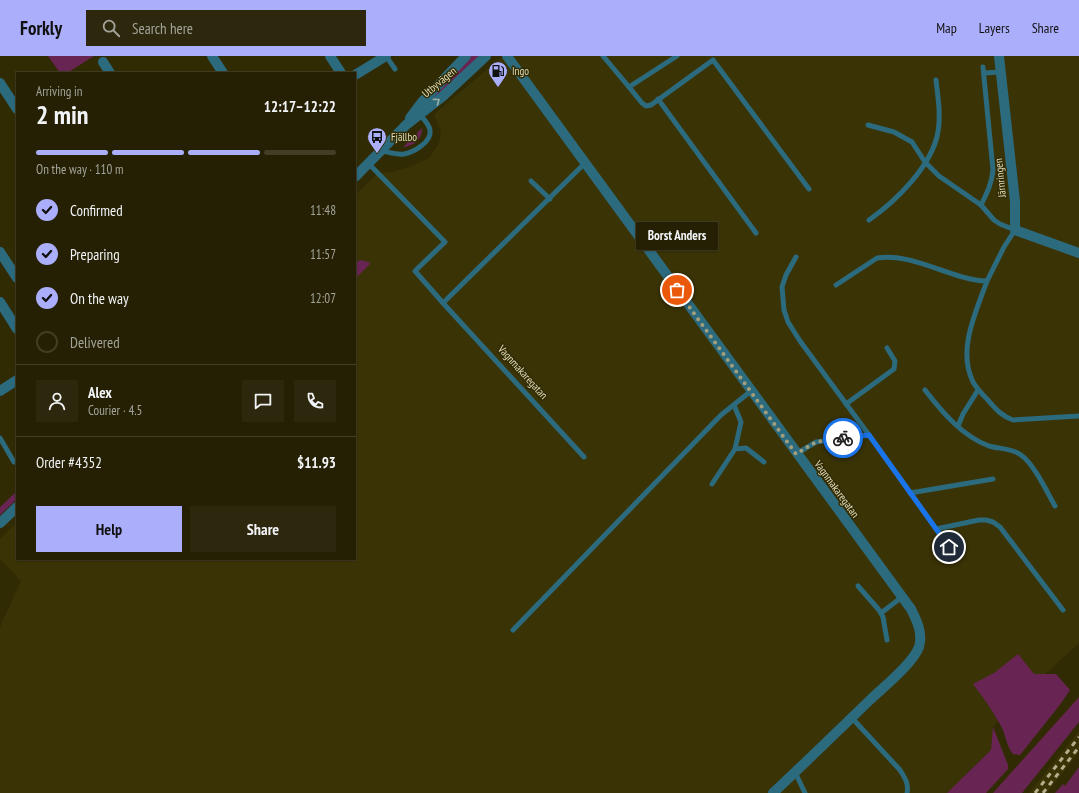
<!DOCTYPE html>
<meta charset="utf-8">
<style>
body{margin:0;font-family:"PT Sans Narrow",sans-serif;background:#2d280d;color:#f1f3f6;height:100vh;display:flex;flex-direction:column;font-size:15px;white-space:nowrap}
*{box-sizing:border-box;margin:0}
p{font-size:13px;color:#a3a39a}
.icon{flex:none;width:22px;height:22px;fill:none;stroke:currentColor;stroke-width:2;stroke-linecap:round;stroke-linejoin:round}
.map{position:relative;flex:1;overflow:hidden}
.sheet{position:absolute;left:16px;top:16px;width:340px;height:488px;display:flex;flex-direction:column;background:#252003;border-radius:0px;box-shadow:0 1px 3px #0004,0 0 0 1px #423e25}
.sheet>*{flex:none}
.pin{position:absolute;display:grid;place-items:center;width:34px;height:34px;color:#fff;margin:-17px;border:2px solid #fff;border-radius:50%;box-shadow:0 1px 4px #0007}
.courier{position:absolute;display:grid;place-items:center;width:40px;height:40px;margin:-20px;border:3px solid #1a73e8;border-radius:50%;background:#fff;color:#222;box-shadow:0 1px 5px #0007}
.bubble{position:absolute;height:28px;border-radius:0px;background:#252003;box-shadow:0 1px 3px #0004,0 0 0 1px #423e25;font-size:13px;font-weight:800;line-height:28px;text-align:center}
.overview em{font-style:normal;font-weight:800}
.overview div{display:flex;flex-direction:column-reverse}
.overview{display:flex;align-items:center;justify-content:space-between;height:68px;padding:0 20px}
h1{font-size:26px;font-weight:800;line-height:30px}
.bar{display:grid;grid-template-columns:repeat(4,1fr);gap:6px 4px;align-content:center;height:48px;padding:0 20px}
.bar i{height:5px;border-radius:3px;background:#423e25}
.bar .current{background:#abaffb}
.bar p{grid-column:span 4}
.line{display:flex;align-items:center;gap:10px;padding:0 20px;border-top:1px solid #423e25}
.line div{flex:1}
.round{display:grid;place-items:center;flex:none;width:42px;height:42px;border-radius:0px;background:#2d280d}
ol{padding:0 20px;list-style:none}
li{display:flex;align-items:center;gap:12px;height:44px}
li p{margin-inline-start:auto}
li .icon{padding:4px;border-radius:50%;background:#abaffb;color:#111;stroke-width:4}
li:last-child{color:#a3a39a}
li i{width:22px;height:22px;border:2px solid #423e25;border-radius:50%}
.cta{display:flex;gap:8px;margin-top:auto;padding:8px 20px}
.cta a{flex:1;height:46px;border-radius:0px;background:#abaffb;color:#111;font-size:16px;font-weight:800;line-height:46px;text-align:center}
.cta a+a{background:#2d280d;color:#f1f3f6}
header{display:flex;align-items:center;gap:24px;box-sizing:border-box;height:56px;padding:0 20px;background:#abaffb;color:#111}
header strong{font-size:19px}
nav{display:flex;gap:22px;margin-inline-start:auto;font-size:14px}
.search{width:280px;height:36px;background:#2d280d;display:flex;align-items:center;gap:10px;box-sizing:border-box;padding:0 14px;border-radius:0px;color:#a3a39a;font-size:15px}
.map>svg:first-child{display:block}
</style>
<header>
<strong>Forkly</strong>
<div class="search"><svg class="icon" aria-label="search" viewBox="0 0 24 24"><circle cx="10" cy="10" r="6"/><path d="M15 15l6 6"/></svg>Search here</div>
<nav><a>Map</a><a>Layers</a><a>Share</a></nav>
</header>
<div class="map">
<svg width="1079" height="737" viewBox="0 0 1079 737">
<rect width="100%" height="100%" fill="#312b04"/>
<g fill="#3a3306">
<path d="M503 0H1079V587L1030 632 993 671 991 694 947 737H0V571L21 525 0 503V483L17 466V503H355V139L378 117 392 116 410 111 429 102 439 87 441 76 434 58Z"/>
<path d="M1079 675V696L1047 737H1029Z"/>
</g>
<g fill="#682453">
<path d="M48 0H94L67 17H60Z"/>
<path d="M470 0H483L428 48 445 26Z"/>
<path d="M422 72C422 84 414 90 403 91Z"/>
<path d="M360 204 369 206 370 208 355 223V207Z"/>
<path d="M17 435V443L0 459V451Z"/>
<path d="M1018 598 1034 618H1056L1070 634 1059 650 1020 699 1013 698C1006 690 1006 679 1001 670 993 655 983 641 973 628L994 617Z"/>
<path d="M1079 641V666L1022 737H993Z"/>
<path d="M993 671 1008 709V713L986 737H947L991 694Z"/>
<path d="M1079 711V737H1055L1063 728 1065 730Z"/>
</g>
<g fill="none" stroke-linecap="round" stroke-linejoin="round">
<g stroke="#2c6a7d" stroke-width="5">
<path d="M386 0 395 13"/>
<path d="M603 0 629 31 677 0"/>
<path d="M984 17 1001 16"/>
<path d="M629 31 642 47 646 50 651 49 713 4 809 133"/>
<path d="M658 43 756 177"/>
<path d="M382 95C388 96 397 99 404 98 414 96 432 86 430 74 429 68 423 63 420 58"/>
<path d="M368 107 445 186 415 215 443 247 585 107"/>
<path d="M531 125 550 143"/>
<path d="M981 149C987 137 992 127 993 114L983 11"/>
<path d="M869 164C896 145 932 110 938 76 941 59 938 42 936 24"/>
<path d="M796 201 786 219 782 231 784 254 788 266 800 285 869 379"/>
<path d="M987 225C976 256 957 294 973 326 977 333 982 338 987 343 995 352 1001 360 1013 364L1079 360"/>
<path d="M836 229 877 202C913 196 951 224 987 225L1004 191 1015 174 1000 168 994 164 981 149 939 120 925 106 912 86 894 76 868 69"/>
<path d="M443 247 584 401"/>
<path d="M925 334C942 356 962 380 989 390 999 393 1012 392 1021 399 1034 408 1047 436 1055 450"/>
<path d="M846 348 894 313 895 305 887 292"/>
<path d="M958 370 963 358 978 334"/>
<path d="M0 382 14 406"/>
<path d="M735 393 746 392 764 406"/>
<path d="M796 398 816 386 869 379 949 491"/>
<path d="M712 428 735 393 741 366 734 349"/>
<path d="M910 437 993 423"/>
<path d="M936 473 979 464H986L993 466 1000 471 1063 554"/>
<path d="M858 530 879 554 883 561 887 584"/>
<path d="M881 557 902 541"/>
<path d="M513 574 721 359 751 335"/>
<path d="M852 662 900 714C905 722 909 728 907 737"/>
<path d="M795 716 805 737"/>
</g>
<g stroke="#2c6a7d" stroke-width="10">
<path d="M212 0 223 17"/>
<path d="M330 0 341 17"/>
<path d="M507 0 911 553C917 565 923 577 919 591 913 607 885 630 872 642 839 674 806 706 773 737"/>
<path d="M999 0 1015 145V174L1079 197"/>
<path d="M103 6 110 17"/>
<path d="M355 19 386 0"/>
<path d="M0 27 17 53"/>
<path d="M0 196 17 222"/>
<path d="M0 246 17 273"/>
<path d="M0 335 17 324"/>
</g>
<g stroke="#2c6a7d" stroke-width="10">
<path d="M410 62 422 46 466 0"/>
<path d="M355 121 406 69 442 41 486 0"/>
<path d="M0 467 17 451"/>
</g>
<g stroke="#b3af8b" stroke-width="3" stroke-dasharray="5 5" stroke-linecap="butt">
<path d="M1035 737 1079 681"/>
<path d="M1043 737 1079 691"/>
</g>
</g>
<defs><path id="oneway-chevron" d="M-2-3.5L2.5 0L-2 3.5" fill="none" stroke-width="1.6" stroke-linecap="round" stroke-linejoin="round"/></defs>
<use stroke="#99b0a2" href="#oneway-chevron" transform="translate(437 45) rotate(-36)"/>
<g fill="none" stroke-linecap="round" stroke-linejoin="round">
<path stroke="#a49f7b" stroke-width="4" stroke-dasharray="0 7.2" d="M677 234 796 398 816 386 843 382"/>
<path stroke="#1a73e8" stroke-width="5" d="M843 382 869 379 949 491"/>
</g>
<defs>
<g id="fuel-pin" transform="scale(1)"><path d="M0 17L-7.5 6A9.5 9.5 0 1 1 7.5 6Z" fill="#abaffb" stroke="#312b04"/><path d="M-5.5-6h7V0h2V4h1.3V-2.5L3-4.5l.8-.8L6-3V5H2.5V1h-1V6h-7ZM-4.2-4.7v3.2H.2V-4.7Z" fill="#111"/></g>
<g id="bus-pin" transform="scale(1)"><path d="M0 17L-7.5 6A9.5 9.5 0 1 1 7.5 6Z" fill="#abaffb" stroke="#312b04"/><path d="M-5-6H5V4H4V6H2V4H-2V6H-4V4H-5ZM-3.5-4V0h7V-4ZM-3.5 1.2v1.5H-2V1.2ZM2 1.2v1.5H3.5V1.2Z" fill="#111"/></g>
</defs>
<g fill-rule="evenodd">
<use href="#fuel-pin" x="498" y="15"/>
<use href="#bus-pin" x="377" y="81"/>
</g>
<g text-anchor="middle" stroke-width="3" stroke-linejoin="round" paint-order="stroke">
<g font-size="11" fill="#e2debb" stroke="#312b04" text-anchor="start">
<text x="512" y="19">Ingo</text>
<text x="391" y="85">Fjällbo</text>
</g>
<g font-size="11" fill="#e2debb" stroke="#312b04">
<text transform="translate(439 26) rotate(-40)" y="4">Utbyvägen</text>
<text transform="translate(1000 122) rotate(-96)" y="4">Järnringen</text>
<text transform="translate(523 316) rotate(48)" y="4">Vagnmakaregatan</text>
<text transform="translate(837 433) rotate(54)" y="4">Vagnmakaregatan</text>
</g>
</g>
</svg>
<div class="pin" style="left:677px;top:234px;background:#ea580c"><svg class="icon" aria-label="bag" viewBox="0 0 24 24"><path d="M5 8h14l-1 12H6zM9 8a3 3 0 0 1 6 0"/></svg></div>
<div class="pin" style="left:949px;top:491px;background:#1f2937"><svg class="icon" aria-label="home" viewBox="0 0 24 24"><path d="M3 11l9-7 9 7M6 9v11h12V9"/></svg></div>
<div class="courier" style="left:843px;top:382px"><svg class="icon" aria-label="bike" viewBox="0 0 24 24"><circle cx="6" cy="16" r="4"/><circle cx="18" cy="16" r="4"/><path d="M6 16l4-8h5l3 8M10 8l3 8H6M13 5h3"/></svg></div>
<div class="bubble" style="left:636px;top:166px;width:82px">Borst Anders</div>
<section class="sheet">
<div class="overview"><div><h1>2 min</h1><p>Arriving in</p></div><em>12:17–12:22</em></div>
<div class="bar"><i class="current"></i><i class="current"></i><i class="current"></i><i></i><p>On the way · 110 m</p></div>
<ol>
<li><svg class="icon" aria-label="check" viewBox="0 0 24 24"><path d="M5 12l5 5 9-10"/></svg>Confirmed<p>11:48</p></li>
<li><svg class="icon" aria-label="check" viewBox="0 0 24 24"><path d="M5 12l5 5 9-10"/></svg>Preparing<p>11:57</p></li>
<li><svg class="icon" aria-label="check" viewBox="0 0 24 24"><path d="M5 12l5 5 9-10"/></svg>On the way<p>12:07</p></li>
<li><i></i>Delivered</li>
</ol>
<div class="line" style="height:72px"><a class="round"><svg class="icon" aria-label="person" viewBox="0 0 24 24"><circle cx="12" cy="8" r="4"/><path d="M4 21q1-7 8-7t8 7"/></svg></a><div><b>Alex</b><p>Courier · 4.5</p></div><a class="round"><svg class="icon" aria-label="chat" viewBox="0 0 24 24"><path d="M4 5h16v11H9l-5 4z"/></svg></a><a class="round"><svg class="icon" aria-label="phone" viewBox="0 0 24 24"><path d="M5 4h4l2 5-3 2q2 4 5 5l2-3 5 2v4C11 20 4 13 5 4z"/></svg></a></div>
<div class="line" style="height:52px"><div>Order #4352</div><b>$11.93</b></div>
<div class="cta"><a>Help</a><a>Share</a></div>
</section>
</div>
